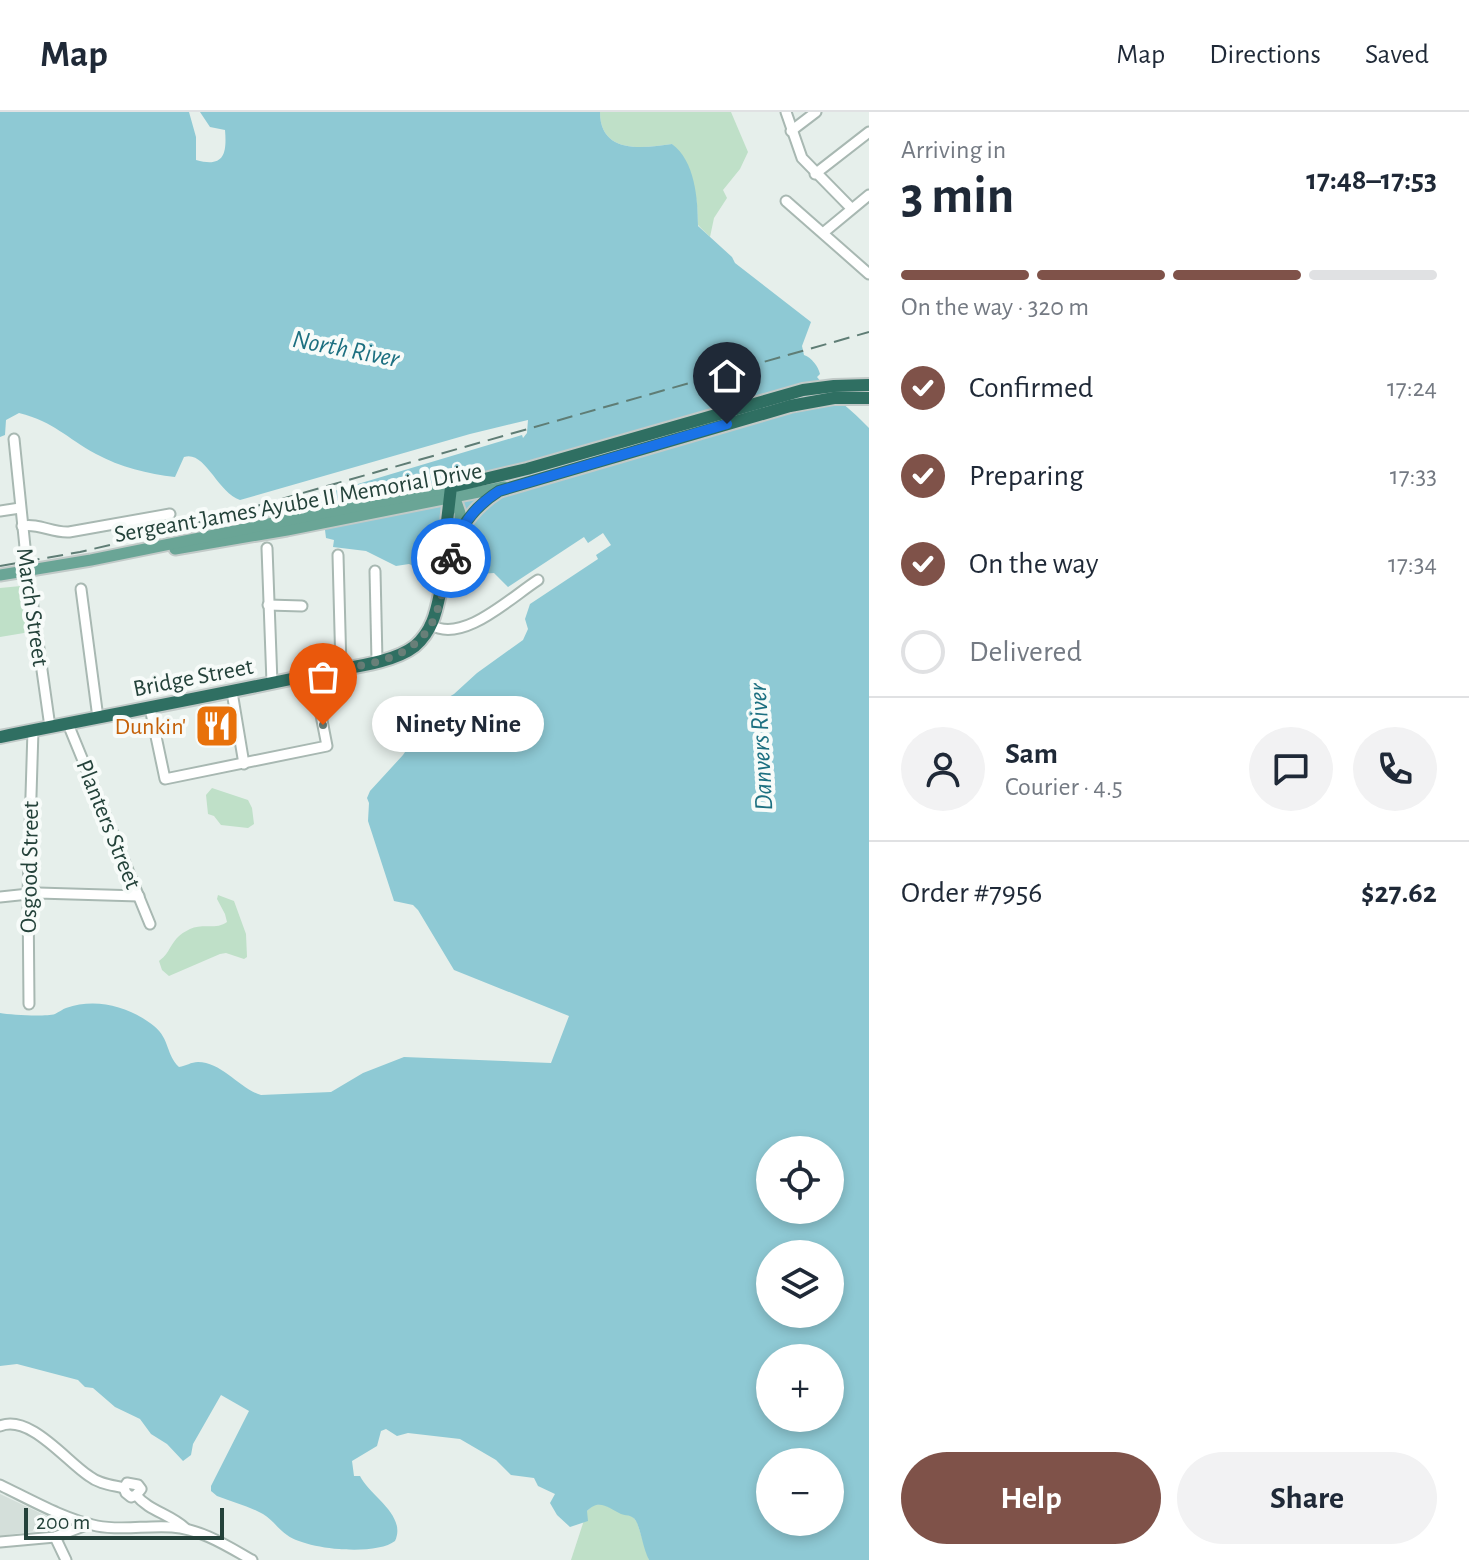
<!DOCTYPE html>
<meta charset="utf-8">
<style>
body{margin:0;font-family:"Alegreya Sans",sans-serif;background:#f2f2f3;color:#1f2937;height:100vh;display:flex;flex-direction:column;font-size:30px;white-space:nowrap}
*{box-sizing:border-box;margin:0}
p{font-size:26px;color:#747a83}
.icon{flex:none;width:44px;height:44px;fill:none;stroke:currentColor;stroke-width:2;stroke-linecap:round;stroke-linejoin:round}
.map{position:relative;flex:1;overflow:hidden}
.drawer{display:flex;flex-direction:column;background:#fff;width:600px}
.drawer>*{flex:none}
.buttons{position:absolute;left:756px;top:1024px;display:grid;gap:16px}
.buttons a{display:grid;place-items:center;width:88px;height:88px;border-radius:50%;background:#fff;box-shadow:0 4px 12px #0003;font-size:40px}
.scale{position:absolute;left:24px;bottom:20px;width:200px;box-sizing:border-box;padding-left:8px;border:4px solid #24423a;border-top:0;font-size:22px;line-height:28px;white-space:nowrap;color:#24423a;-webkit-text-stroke:6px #f7fbf9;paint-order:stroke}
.pin{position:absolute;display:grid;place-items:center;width:68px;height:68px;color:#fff;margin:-82px -34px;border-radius:50% 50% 50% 0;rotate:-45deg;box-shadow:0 0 8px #0007}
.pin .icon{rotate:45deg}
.courier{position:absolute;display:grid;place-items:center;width:80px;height:80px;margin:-40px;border:6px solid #1a73e8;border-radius:50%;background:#fff;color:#222;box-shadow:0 2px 10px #0007}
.bubble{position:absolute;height:56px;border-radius:28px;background:#fff;box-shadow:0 4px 12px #0003;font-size:26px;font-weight:700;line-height:56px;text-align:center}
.head em{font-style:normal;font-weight:700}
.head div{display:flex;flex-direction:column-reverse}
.head{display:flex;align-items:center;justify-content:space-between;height:136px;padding:0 32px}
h1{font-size:52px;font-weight:700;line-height:60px}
.bar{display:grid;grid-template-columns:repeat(4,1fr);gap:12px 8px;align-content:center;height:96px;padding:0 32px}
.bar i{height:10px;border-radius:6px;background:#e0e1e3}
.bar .active{background:#7f5249}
.bar p{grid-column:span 4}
.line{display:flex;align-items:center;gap:20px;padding:0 32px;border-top:2px solid #e0e1e3}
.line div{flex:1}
.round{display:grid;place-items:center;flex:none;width:84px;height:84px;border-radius:42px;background:#f2f2f3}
ol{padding:0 32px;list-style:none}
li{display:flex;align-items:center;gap:24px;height:88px}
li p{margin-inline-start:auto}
li .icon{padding:8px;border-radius:50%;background:#7f5249;color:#fff;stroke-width:4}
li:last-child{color:#747a83}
li i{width:44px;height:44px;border:4px solid #e0e1e3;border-radius:50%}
.button{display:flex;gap:16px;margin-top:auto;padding:16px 32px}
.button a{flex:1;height:92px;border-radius:48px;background:#7f5249;color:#fff;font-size:32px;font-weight:700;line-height:92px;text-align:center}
.button a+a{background:#f2f2f3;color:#1f2937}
header{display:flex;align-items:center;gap:48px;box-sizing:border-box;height:112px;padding:0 40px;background:#fff;border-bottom:2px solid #e0e1e3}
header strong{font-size:38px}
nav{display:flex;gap:44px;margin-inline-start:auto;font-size:28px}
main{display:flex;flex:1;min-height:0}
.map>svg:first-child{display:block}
</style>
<header>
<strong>Map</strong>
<nav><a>Map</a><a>Directions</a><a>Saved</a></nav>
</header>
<main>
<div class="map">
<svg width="869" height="1448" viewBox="0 0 869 1448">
<rect width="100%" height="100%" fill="#e6efeb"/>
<path fill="#d4dfda" d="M0 1382 53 1407 57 1416 0 1424Z"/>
<g fill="#bfe0c8">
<path d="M600 0H731L748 40 740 57 723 78 727 86 714 106 710 125 698 113C698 82 692 57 672 32 644 36 600 43 600 0Z"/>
<path d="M21 474 26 513 35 512 36 519 0 525V476Z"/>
<path d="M212 676 248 688 252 696 254 712 248 716 221 713 214 704 208 702 206 683Z"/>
<path d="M218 783 234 789 246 822 247 845 244 847 226 841 220 842 169 864 162 858 159 849C173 839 169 827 190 817 202 811 217 818 227 810L225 802 217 787Z"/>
<path d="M602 1392 633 1405 637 1410 649 1448H571L587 1399 593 1393Z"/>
</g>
<path fill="#8ec9d4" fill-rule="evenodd" d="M0 0H189L196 25V48C224 56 227 42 225 18L210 15 200 0H600C600 43 644 36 672 32 695 49 698 87 698 114L732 145 735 151 811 210 802 234 804 243C812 246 818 254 820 262L817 265C832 284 852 298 869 316V1448H649C643 1436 642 1423 637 1411 634 1403 628 1404 621 1402 609 1396 599 1386 587 1399L588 1409 570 1415 557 1403 550 1391 555 1382 538 1374 534 1366 511 1363 496 1348 460 1327 408 1321 397 1324 386 1317 381 1319 377 1334 352 1349 354 1364H360C370 1384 407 1403 395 1429 376 1444 307 1438 287 1423 278 1417 273 1408 263 1402 249 1394 232 1390 217 1384L211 1379V1374L249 1299 221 1283 193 1332 191 1343 183 1349 167 1332 151 1322 140 1307 115 1295 93 1276 85 1275 78 1268 17 1252 0 1254V901C11 903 45 905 55 902 59 900 63 897 66 896 97 885 130 895 154 914 170 927 166 943 179 955 186 954 191 950 198 950 222 950 240 977 261 983L331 980 363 961 404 945 551 951 569 904 454 858 418 798 413 793 394 789 368 709 369 691 367 686 370 679 403 643 437 592 454 582 477 561 523 528 528 517 525 507 530 492 598 447 596 443 611 433 603 421 588 431 584 425 508 475 494 461 460 463 433 457 426 459 409 452 396 454 366 439 333 435 334 428 326 426 325 418 285 401 281 395 522 323 523 326 527 321 528 308 470 322 240 388C217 380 205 338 184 345L175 365C148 362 120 355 96 342 66 326 55 310 19 301L6 308 5 323 0 325ZM770 1038H830V1098H770ZM770 1142H830V1202H770ZM770 1246H830V1306H770ZM770 1350H830V1410H770Z"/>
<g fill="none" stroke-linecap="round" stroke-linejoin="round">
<g stroke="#a8b8b2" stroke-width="13">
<g id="minor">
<path d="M786 0 802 46 851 96"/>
<path d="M791 19 816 0"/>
<path d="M815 62 869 20"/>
<path d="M786 89 869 162"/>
<path d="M823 121 869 83"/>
<path d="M14 327 25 435"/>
<path d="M0 399 20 396"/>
<path d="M22 414C39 411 52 421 69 420L170 402"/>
<path d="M267 436 272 571"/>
<path d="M338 443 341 557"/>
<path d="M375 459 377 549"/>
<path d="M30 473 50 615"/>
<path d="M81 477 98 606"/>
<path d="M268 493 302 494"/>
<path d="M431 513C463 532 510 486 538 468"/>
<path d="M232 580 244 652"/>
<path d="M150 596 165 667 327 634 313 562"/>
<path d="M68 612 150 812"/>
<path d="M0 785 38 781 139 784"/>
<path d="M29 892 28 781 33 618"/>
<path d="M0 1314C30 1302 66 1349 89 1364 99 1372 112 1373 124 1376"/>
<path d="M0 1373C31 1388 64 1407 97 1414 122 1419 147 1413 172 1415 201 1417 227 1434 252 1448"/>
<path d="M136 1383 131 1385 126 1381 124 1376 127 1371 138 1373 141 1377 136 1383C149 1399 170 1402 185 1416"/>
<path d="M55 1425 66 1448"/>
<path d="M0 1430 55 1425 89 1412"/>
</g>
</g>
<g stroke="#c2cac8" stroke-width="15">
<g id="major">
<path d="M175 437 287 418 504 375"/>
<path d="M0 463 91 448 451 375 460 401V417"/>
</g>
</g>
<g stroke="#c2cac8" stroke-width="16">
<g id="highway">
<path d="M442 453 451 375 527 357 803 278 834 274 869 273"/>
<path d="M0 625C103 604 207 585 310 563 340 556 391 553 415 534 436 516 437 492 443 468 454 428 463 402 499 379L790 294 834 286H869"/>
</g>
</g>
<use href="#minor" stroke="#fff" stroke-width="9"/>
<use href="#major" stroke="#6aa596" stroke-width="11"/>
<use href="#highway" stroke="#2f6f62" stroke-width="12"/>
<path stroke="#5f7d75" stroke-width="2" stroke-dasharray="16 8" stroke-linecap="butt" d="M0 454 80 440 169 419 869 220"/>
<g stroke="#a8b8b2" stroke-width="13" stroke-linecap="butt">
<path id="minor-bridge" d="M25 435 30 473"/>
</g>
<use href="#minor-bridge" stroke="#fff" stroke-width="9"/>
</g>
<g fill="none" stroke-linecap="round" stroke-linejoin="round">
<path stroke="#687f78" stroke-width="8" stroke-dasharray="0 14.4" d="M323 613 313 562C356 553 413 553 434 507 442 488 445 466 451 446"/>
<path stroke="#1a73e8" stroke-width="10" d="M451 446C460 415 472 396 499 379L727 312"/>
</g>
<defs>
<g id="restaurant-square" transform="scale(2.3)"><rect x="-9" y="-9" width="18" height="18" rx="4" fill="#e8710a" stroke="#f7fbf9"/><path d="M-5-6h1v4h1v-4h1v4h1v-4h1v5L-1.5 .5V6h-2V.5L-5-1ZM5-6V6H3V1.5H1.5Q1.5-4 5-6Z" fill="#fff"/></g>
</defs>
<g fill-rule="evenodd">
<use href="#restaurant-square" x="217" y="614"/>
</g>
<g text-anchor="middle" stroke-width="8" stroke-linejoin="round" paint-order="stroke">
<g font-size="24" fill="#24423a" stroke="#f7fbf9">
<text transform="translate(298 390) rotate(-10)" y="8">Sergeant James Ayube II Memorial Drive</text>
<text transform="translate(33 495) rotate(82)" y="8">March Street</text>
<text transform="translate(193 565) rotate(-11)" y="8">Bridge Street</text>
<text transform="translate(109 712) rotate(68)" y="8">Planters Street</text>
<text transform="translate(29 755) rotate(-89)" y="8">Osgood Street</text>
</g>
<g font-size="24" fill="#c56008" stroke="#f7fbf9" text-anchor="end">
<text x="186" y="622">Dunkin'</text>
</g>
<g font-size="26" font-style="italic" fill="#1c6f80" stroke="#f7fbf9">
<text transform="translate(346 236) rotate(11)" y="9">North River</text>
<text transform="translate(760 635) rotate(-93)" y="9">Danvers River</text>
</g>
</g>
</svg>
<div class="buttons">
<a><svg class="icon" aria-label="locate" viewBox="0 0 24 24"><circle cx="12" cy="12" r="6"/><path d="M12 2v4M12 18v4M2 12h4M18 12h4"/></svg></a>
<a><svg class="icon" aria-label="layers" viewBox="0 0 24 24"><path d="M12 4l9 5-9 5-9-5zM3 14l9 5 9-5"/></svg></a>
<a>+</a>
<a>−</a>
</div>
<div class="scale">200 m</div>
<div class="pin" style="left:323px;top:613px;background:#ea580c"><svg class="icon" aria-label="bag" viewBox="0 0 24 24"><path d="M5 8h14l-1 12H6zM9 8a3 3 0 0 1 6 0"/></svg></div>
<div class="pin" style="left:727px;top:312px;background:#1f2937"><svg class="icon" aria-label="home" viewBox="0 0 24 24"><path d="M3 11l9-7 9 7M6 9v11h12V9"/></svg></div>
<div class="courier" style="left:451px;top:446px"><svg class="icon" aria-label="bike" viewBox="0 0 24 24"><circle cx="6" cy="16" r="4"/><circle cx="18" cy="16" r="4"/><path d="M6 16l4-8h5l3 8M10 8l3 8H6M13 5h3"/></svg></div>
<div class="bubble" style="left:372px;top:584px;width:172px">Ninety Nine</div>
</div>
<section class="drawer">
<div class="head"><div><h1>3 min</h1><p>Arriving in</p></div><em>17:48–17:53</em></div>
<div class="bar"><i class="active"></i><i class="active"></i><i class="active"></i><i></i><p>On the way · 320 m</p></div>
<ol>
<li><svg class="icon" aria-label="check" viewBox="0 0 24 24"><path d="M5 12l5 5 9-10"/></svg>Confirmed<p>17:24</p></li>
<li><svg class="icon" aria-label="check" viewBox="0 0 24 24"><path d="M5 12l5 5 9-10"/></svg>Preparing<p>17:33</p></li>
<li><svg class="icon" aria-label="check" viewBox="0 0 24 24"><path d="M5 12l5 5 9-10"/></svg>On the way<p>17:34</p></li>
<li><i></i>Delivered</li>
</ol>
<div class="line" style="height:144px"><a class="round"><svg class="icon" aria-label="person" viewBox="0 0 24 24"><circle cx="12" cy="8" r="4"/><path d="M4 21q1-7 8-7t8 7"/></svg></a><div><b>Sam</b><p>Courier · 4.5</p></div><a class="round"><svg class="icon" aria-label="chat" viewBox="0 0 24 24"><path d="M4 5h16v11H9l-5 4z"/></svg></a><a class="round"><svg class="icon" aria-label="phone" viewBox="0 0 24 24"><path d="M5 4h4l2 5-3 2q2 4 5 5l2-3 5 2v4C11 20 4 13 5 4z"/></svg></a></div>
<div class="line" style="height:104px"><div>Order #7956</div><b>$27.62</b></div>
<div class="button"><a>Help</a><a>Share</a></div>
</section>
</main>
